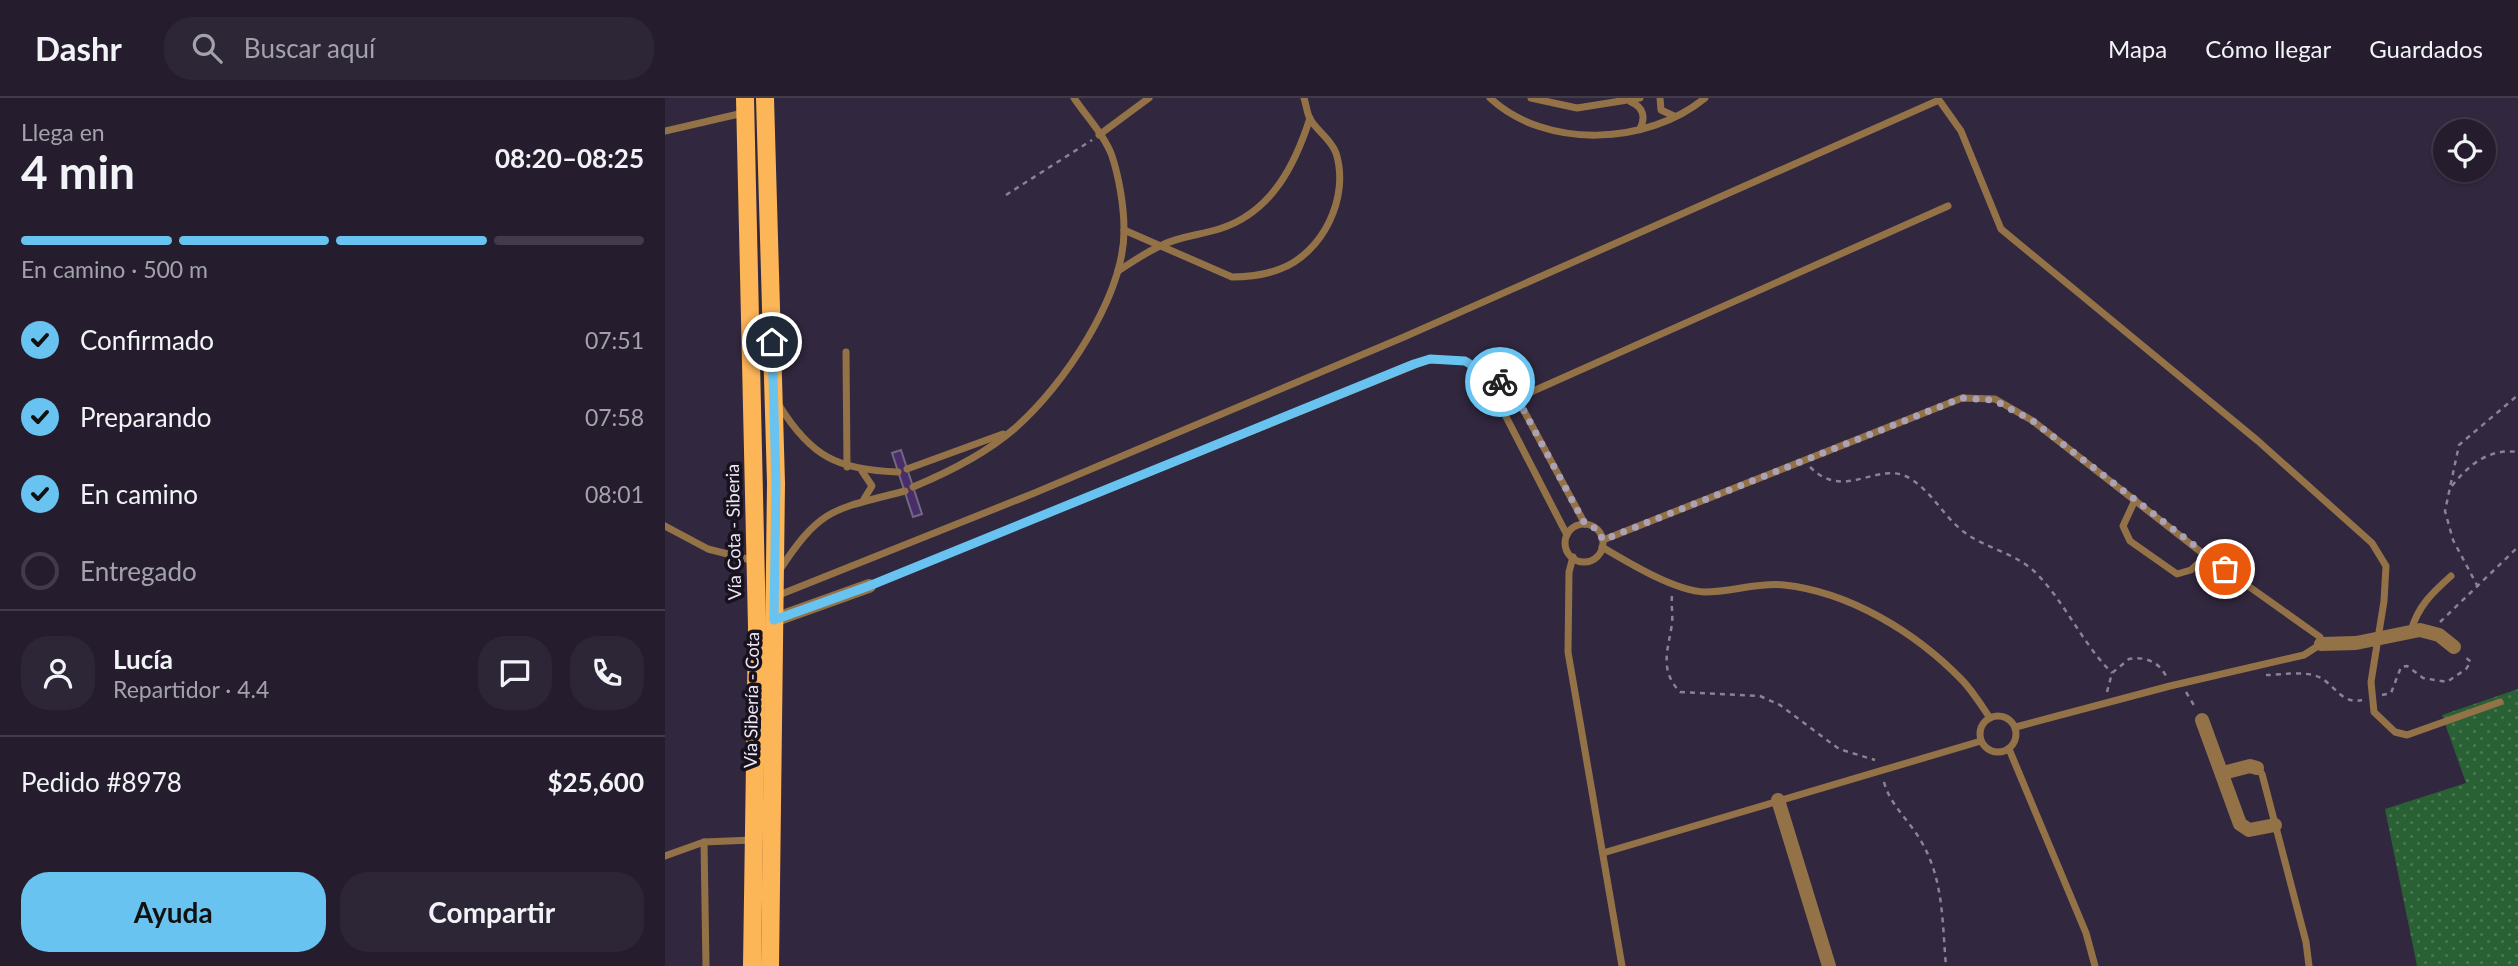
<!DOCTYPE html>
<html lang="es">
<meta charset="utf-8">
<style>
body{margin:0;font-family:Lato,sans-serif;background:#2d2636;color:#f1f3f6;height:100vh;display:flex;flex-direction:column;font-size:26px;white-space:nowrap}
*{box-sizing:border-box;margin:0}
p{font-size:23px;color:#a3a2aa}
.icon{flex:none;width:38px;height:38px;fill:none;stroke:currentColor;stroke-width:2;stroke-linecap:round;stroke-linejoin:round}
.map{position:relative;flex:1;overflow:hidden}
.side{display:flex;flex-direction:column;background:#251d2e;width:665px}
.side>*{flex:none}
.buttons{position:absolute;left:1768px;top:21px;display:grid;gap:14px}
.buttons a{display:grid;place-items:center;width:63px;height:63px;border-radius:50%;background:#251d2e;box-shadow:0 2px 5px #0004,0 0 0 2px #423b4a;font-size:35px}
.pin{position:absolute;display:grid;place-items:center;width:60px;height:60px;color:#fff;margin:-30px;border:4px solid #fff;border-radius:50%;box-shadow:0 2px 7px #0007}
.courier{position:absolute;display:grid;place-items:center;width:70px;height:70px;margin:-35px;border:5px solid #69c3f1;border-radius:50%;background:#fff;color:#222;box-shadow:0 2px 9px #0007}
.head em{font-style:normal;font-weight:700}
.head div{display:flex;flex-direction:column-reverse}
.head{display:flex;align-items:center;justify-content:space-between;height:119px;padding:0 21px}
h1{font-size:46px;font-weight:700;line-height:52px}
.bar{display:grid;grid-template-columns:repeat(4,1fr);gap:10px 7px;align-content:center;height:84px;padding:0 21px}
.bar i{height:9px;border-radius:5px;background:#423b4a}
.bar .active{background:#69c3f1}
.bar p{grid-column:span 4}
.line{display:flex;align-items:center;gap:18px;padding:0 21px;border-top:2px solid #423b4a}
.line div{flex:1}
.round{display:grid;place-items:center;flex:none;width:74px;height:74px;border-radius:28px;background:#2d2636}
ol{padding:0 21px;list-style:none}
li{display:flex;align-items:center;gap:21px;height:77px}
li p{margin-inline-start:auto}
li .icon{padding:7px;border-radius:50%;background:#69c3f1;color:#111;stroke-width:4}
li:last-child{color:#a3a2aa}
li i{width:38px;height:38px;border:4px solid #423b4a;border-radius:50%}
.primary-button{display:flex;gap:14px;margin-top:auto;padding:14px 21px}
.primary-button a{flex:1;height:80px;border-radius:28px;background:#69c3f1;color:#111;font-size:28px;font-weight:700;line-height:80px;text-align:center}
.primary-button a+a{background:#2d2636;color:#f1f3f6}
header{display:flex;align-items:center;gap:42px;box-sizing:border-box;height:98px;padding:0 35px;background:#251d2e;border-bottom:2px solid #423b4a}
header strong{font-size:33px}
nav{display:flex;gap:38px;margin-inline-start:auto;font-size:24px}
.search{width:490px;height:63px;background:#2d2636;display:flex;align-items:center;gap:18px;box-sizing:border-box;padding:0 24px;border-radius:28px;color:#a3a2aa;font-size:26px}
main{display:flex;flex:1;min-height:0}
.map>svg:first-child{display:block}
</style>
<header>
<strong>Dashr</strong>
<div class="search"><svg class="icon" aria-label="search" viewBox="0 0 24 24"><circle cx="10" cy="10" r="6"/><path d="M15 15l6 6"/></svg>Buscar aquí</div>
<nav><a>Mapa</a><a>Cómo llegar</a><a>Guardados</a></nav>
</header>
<main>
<section class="side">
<div class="head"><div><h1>4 min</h1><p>Llega en</p></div><em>08:20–08:25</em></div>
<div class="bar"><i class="active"></i><i class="active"></i><i class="active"></i><i></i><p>En camino · 500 m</p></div>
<ol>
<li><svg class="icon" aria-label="check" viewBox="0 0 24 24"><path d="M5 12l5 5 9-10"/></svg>Confirmado<p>07:51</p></li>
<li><svg class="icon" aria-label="check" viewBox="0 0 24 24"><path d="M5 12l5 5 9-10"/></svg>Preparando<p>07:58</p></li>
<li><svg class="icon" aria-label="check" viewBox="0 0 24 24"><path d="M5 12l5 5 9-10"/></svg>En camino<p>08:01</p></li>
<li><i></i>Entregado</li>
</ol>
<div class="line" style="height:126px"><a class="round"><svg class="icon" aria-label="person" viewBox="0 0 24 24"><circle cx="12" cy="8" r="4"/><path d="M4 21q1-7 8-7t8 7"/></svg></a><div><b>Lucía</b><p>Repartidor · 4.4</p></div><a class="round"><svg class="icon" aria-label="chat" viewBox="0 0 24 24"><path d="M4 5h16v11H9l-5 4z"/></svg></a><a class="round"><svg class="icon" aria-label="phone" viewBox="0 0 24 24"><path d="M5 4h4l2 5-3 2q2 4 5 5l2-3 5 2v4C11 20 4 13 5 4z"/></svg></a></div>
<div class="line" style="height:91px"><div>Pedido #8978</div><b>$25,600</b></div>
<div class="primary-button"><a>Ayuda</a><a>Compartir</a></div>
</section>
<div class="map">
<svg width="1853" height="868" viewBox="0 0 1853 868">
<defs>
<pattern id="grass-dots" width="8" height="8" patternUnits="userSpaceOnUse" patternTransform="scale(1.75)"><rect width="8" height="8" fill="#296134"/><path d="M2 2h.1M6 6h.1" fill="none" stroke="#487852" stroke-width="1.8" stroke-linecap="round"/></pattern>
</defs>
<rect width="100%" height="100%" fill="#31273e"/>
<path fill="url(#grass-dots)" d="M1853 591V868H1752L1720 711 1801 685 1777 617Z"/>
<path fill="#482d68" stroke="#726882" stroke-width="2" d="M236 352 257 416 248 419 227 355Z"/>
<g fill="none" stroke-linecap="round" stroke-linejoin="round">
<g stroke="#8a8295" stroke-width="2.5" stroke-dasharray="5 5" stroke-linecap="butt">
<path d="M341 97 427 42"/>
<path d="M1145 369C1181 405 1213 360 1246 381 1268 395 1278 418 1299 434 1321 451 1352 455 1372 476 1401 506 1417 545 1447 575"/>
<path d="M1787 388C1804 366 1825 350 1853 354"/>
<path d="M1813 489 1788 442 1780 413 1794 347 1853 297"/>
<path d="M1007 498C1006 507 1008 516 1007 526 1003 552 994 572 1015 594L1095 598 1115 607 1174 651 1210 662"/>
<path d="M1775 524 1853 449"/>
<path d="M1601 577C1617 577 1641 572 1656 580 1670 588 1678 607 1697 602"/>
<path d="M1442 594 1447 575 1464 561C1480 558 1494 564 1501 578"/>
<path d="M1521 594 1530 609"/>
<path d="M1717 597 1726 595 1736 569 1742 568 1758 580 1782 584 1801 571 1806 564 1799 558"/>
<path d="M1219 684C1225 707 1244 722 1256 743 1279 782 1277 824 1281 868"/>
</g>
<g stroke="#947247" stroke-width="7">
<path d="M825 0C881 52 983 47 1040 0"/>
<path d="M866 0 912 10 975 0"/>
<path d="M995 0 996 12 1009 18"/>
<path d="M966 4C978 9 981 19 975 31"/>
<path d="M0 33 78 15"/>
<path d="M434 37 484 0"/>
<path d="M459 132 567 179C583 179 600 177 615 171 658 155 685 99 671 55 666 41 652 33 645 21 642 15 641 6 639 0"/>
<path d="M453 173C467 164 480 155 495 148 514 138 537 137 557 130 607 113 630 67 645 20"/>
<path d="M181 254 182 369"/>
<path d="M820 278 902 437"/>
<path d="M114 307C146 359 173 372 233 374"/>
<path d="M837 307 1283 108"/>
<path d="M242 371 338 336"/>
<path d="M197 373 207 388 199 401"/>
<path d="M248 389C284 374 320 356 349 331 398 289 460 197 459 131 459 109 454 79 447 58 440 38 421 18 409 0"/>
<path d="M1470 402 1458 428 1465 443 1512 476 1526 472 1541 458"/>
<circle cx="919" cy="445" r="19"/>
<path d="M0 428 43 451 90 463"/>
<path d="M938 442 1297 300 1330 301 1368 323 1541 458 1655 539 1656 546 1639 557 1505 588 1351 629"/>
<path d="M937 449C962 464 1010 493 1040 494 1066 494 1094 484 1119 487 1185 494 1251 535 1296 581 1307 592 1316 607 1325 620"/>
<path d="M908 459 904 474 903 554 957 868"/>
<path d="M114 473C156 409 167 412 240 393"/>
<path d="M204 488 765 261 800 263 820 278 839 285 852 300 920 426"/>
<path d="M109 499 367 396 739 239 1274 2 1296 33 1336 131 1593 343 1707 445 1721 468 1719 503 1706 584 1709 614 1730 634 1742 637 1835 604"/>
<path d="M1746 533C1753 508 1767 495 1786 478"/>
<circle cx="1333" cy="636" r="18"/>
<path d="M1344 651 1421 835 1430 868"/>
<path d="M1592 670 1597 676 1641 844 1644 868"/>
<path d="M39 744 41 868"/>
<path d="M938 755 1316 643"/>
<path d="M0 758 39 744 87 742"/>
</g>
<g stroke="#947247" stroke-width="14">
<path d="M109 522 204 488"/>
<path d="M1656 546 1691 545 1755 532 1774 537 1789 549"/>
<path d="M1537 622 1575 726 1584 732 1610 727"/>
<path d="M1558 675 1585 668 1592 670"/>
<path d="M1113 702 1164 868"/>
</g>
<g stroke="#fcb557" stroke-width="18">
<path d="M80 0 92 529 87 868"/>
<path d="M100 0 111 385 105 868"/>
</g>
</g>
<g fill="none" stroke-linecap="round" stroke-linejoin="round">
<path stroke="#aba3b5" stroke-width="7" stroke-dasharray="0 12.6" d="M835 284 852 300 920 426 932 431 938 442 1297 300 1329 302 1368 323 1560 471"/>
<path stroke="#69c3f1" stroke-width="9" d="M107 244 111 385 109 522 204 488 749 266 765 261 800 263 835 284"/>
</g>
<g text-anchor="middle" stroke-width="7" stroke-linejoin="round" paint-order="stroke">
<g font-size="18" fill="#ece6f5" stroke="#17121d">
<text transform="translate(69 434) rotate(-91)" y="6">Vía Cota - Siberia</text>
<text transform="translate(87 602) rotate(-89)" y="6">Vía Sibería - Cota</text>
</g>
</g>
</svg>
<div class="buttons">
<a><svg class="icon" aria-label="locate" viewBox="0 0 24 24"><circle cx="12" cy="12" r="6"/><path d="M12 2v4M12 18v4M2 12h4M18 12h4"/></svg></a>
</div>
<div class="pin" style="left:1560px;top:471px;background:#ea580c"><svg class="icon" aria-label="bag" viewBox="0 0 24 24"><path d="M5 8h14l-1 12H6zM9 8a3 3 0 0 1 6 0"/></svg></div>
<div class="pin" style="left:107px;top:244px;background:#1f2937"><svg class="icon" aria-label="home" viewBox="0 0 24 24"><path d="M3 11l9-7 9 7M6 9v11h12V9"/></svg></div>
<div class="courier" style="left:835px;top:284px"><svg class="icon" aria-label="bike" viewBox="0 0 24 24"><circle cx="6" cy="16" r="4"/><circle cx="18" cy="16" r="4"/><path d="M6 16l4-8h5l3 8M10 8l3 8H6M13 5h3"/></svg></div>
</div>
</main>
